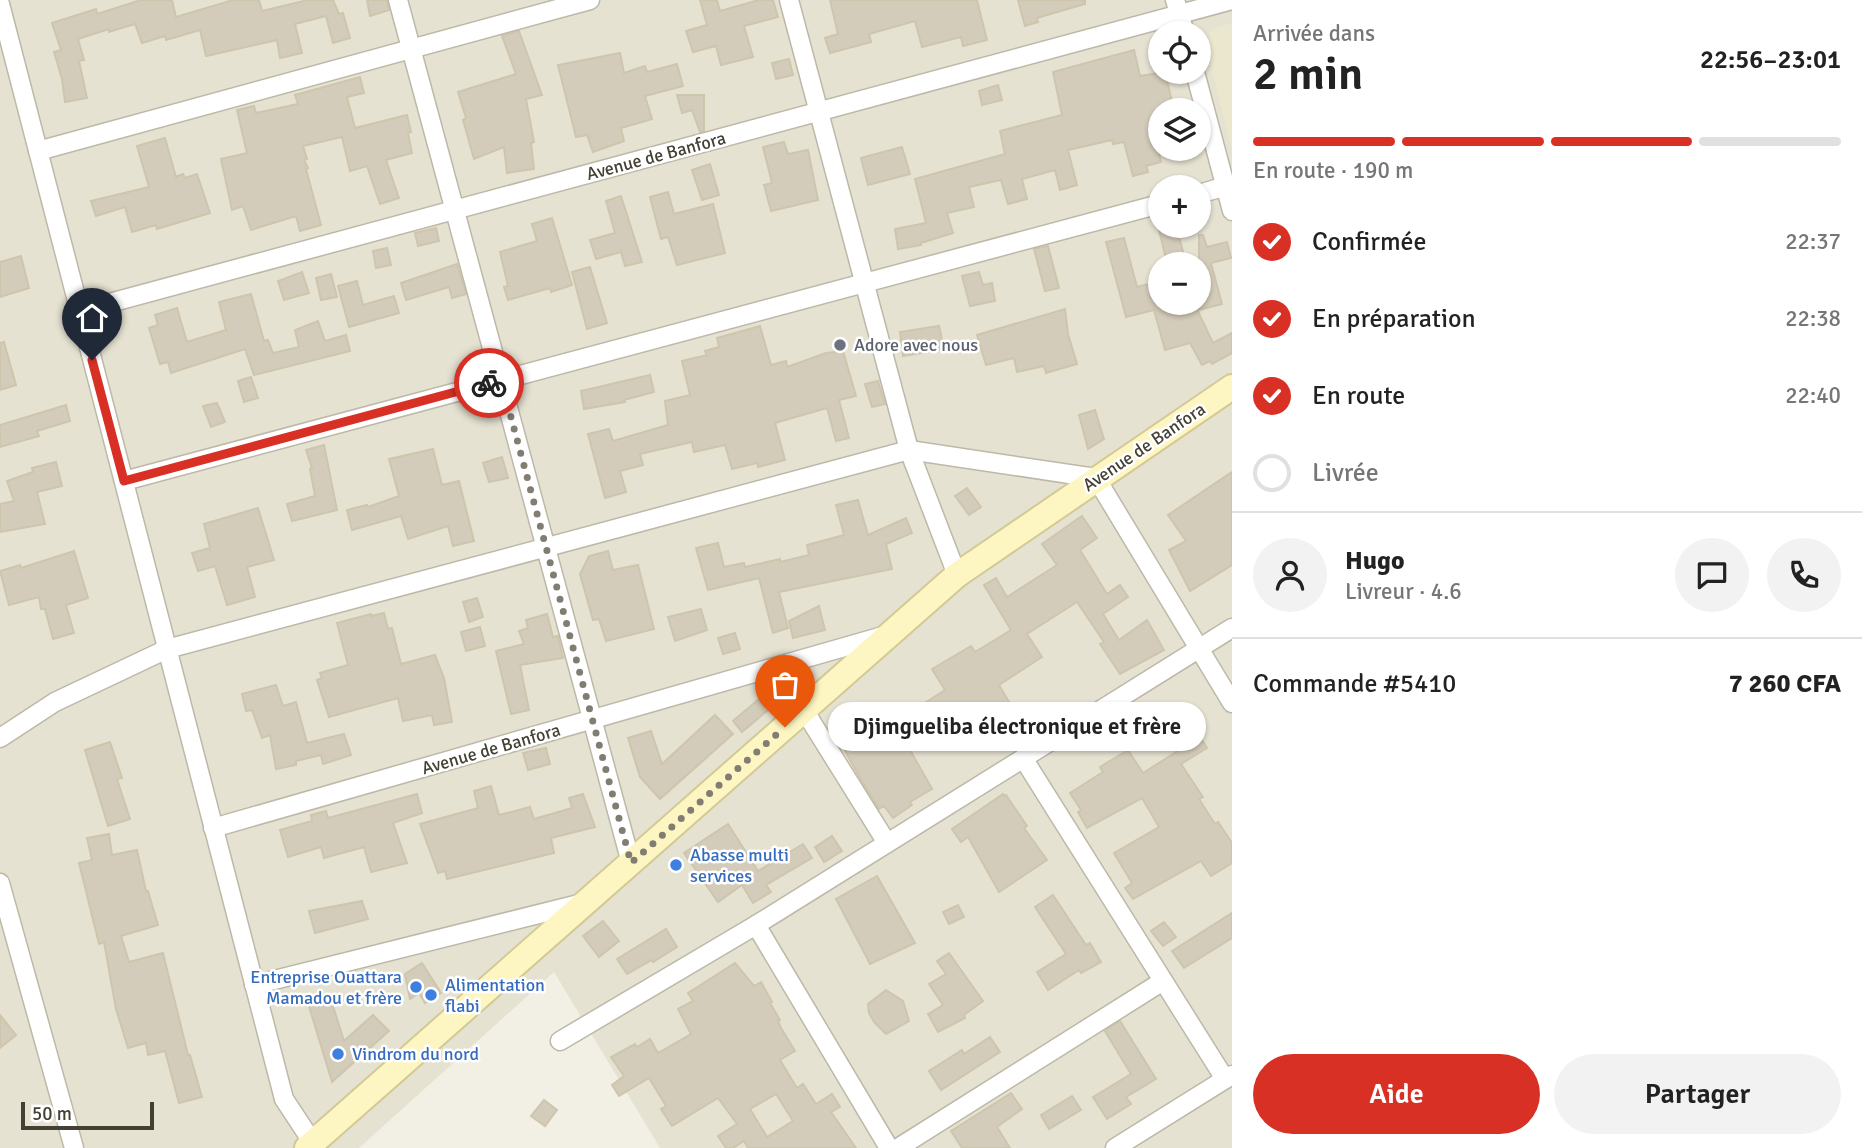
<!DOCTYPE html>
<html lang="fr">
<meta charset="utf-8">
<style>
body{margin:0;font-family:Signika,sans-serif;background:#f2f2f2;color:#222;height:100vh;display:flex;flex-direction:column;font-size:26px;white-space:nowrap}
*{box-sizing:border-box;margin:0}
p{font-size:23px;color:#767676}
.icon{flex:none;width:38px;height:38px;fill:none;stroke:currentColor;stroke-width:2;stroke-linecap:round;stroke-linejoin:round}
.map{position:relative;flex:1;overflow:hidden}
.side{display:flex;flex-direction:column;background:#fff;width:630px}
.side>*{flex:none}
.tools{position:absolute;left:1148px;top:21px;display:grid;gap:14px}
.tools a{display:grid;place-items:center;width:63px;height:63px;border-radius:50%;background:#fff;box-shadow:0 2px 5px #0004;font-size:35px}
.scale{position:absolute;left:21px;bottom:18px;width:133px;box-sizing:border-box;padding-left:7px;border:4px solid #444034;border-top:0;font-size:19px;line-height:24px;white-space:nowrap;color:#444034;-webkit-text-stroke:5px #fff;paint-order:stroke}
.pin{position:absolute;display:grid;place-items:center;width:60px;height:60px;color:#fff;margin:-72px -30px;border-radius:50% 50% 50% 0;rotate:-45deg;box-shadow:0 0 7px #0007}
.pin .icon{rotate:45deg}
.courier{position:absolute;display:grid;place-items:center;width:70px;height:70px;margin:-35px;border:5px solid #d93025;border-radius:50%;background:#fff;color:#222;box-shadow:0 2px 9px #0007}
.bubble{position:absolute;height:49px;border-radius:24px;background:#fff;box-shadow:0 2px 5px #0004;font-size:23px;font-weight:600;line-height:49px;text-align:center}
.headline em{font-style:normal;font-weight:600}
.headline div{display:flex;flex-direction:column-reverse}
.headline{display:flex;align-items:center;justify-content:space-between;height:119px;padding:0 21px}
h1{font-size:46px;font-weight:600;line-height:52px}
.bar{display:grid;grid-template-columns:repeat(4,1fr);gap:10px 7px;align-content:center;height:84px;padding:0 21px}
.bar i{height:9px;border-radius:5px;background:#e0e0e0}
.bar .on{background:#d93025}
.bar p{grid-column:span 4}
.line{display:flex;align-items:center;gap:18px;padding:0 21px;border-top:2px solid #e0e0e0}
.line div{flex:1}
.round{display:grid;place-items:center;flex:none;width:74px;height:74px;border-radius:37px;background:#f2f2f2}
ol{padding:0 21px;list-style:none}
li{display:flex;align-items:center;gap:21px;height:77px}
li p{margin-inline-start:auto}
li .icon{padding:7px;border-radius:50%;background:#d93025;color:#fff;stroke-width:4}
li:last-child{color:#767676}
li i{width:38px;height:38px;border:4px solid #e0e0e0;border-radius:50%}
.cta{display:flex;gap:14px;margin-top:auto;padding:14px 21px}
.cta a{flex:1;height:80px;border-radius:42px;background:#d93025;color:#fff;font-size:28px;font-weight:600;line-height:80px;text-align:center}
.cta a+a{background:#f2f2f2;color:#222}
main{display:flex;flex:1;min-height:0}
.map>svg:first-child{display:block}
</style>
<main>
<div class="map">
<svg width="1232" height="1148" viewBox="0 0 1232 1148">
<rect width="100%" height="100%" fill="#f2efe4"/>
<path fill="#e6e2d2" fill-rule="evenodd" d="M0 0H1232V1148H660L554 972 359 1148H0ZM1160 33H1199V72H1160ZM1160 110H1199V149H1160ZM1160 187H1199V226H1160ZM1160 264H1199V303H1160Z"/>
<path fill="#ebe6ce" d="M1232 23V150L1205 43 1212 29Z"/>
<g fill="#d4ccba" stroke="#cec5ad" stroke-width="2" fill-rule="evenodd">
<path d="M141 0H172L176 17 233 0H259L262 11 308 0H333L339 14 343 13 350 38 333 43 326 16 295 24 302 53 280 58 277 40 206 56 200 30 166 40 165 36 142 43 135 24 109 32V29L78 39 84 60 79 61 87 98 65 102 62 79 54 52 61 50 52 23 96 9 97 14Z"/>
<path d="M367 0H387L389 10 370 16Z"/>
<path d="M700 0H717L720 11 759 0H773L778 17 744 26 753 57 721 65 716 46 693 52 686 31 707 25Z"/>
<path d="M830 0H977L987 40 963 46 961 37 922 47 915 21 869 34 871 42 830 53 825 38 838 34Z"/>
<path d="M1018 0H1085V4L1037 18 1038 22 1025 26Z"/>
<path d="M519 31 542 95 526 99 534 142 531 143 534 169 507 173 504 147 474 159 463 120 466 118 458 92 516 74 502 36Z"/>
<path d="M1134 50 1140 76 1165 72 1174 110H1160V133L1155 135 1161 162 1146 166 1148 172 1133 176 1124 142 1113 144 1112 140 1068 150 1077 185 1060 190 1055 170 1022 179 1027 199 1008 204 1001 180 969 187 974 207 947 213 953 233 921 243V245L898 249 895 229 926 223 915 179 1005 154 1000 131 1062 115 1053 72Z"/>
<path d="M620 53 624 73 645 66 647 72 677 64 683 86 645 96 652 119 621 128 624 141 593 152 587 135 576 137 558 65Z"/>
<path d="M789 59 793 75 776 79 772 63Z"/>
<path d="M360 77 364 93 347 97 355 128 407 115 411 132 408 133 412 153 386 160 399 198 380 204 367 166 350 171 342 137 303 146 307 159 304 160 308 168 306 169 321 225 300 231 296 216 251 230 243 206 232 210 221 159 247 153 237 110 254 106 256 113 298 104 295 95Z"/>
<path d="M998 85 1002 100 982 105 979 91Z"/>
<path d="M677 95H704V131L700 132 692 110 682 113Z"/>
<path d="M165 138 176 177 183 174 185 178 197 174 210 213 157 229 156 225 132 232 125 207 96 216 91 201 149 187 137 146Z"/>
<path d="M784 142 788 154 808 150 818 200 771 211 764 185 772 183 763 147Z"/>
<path d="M902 147 910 174 868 185 861 158Z"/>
<path d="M710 164 719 195 702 200 692 170Z"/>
<path d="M668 192 674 214 713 204 725 253 677 265 668 237 661 239 650 197Z"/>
<path d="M621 196 642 262 625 266 621 252 596 259 590 240 615 233 606 201Z"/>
<path d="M552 218 572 285 551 292 550 288 508 300 504 287 508 286 500 252 537 241 532 224Z"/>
<path d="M1158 226H1176L1185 259 1167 263Z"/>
<path d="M436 228 439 241 418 246 415 233Z"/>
<path d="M1199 235H1203L1207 247 1227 242 1231 258 1211 263 1222 304 1199 310Z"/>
<path d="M1124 238 1137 287 1160 281V303H1194L1213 343 1232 333V353L1212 364 1210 361 1202 365 1190 343 1165 350 1154 310 1126 317 1106 242Z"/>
<path d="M1048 246 1059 288 1045 291 1034 249Z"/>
<path d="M387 248 391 265 376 268 373 251Z"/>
<path d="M21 256 29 288 0 297V262Z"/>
<path d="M457 264 466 294 452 298 449 287 406 300 401 283Z"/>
<path d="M590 267 607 323 587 329 572 272Z"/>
<path d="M302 272 309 293 284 300 278 281Z"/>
<path d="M979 272 983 285 992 283 995 301 970 306 962 276Z"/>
<path d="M331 274 337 297 321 300 316 278Z"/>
<path d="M357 281 363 305 394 296 399 313 349 327 338 286Z"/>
<path d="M251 294 264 341 268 340 273 353 299 347 295 330 318 321 325 341 346 335 350 351 254 375 245 349 171 373 168 362 160 364 149 328 158 325 155 315 177 308 187 342 226 330 219 302Z"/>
<path d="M1065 309 1068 334 1077 364 1046 373 1044 366 1017 372 1014 358 986 365 977 335Z"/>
<path d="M760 326 771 365 786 361 787 367 826 353 843 351 856 396 839 400 849 438 836 441 827 408 775 423 785 460 758 467 757 463 732 469 725 445 694 452 692 442 640 454 643 465 620 471 626 492 605 498 588 434 609 429 613 441 668 425 665 401 690 395 682 361 707 355 705 351 719 347 717 338Z"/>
<path d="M939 326 944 349 903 356 900 332Z"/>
<path d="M4 342 16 385 0 390V343Z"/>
<path d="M650 375 654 392 624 400 625 402 584 409 581 391Z"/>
<path d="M251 377 258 398 244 402 238 381Z"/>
<path d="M878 381 885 404 872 407 865 384Z"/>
<path d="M217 403 225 422 211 427 203 406Z"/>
<path d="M66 405 70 421 37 431 39 436 0 447V425Z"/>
<path d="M1095 410 1104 439 1088 449 1079 415Z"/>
<path d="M324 445 337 510 292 521 287 504 315 496 310 469 312 468 306 450Z"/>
<path d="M433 449 442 485 459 481 474 541 453 546 448 526 408 539 401 516 352 530 347 510 367 505 368 507 399 496 389 459Z"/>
<path d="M502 457 508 478 489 482 483 463Z"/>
<path d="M56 462 62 486 37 492 45 524 0 532V504L14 501 7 481 33 472 32 468Z"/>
<path d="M1232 472V565L1190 591 1169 550 1186 541 1168 515Z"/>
<path d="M967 488 981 507 969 515 955 496Z"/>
<path d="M858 500 868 535 906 518 912 533 886 544 892 569 779 592 788 628 773 633 759 578 708 590 696 548 718 543 724 567 744 563 745 567 780 559V562L809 555 807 545 844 535 836 505Z"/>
<path d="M258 508 274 560 247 567 255 597 227 605 215 566 198 571 192 553 210 548 204 524Z"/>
<path d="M1082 516 1097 538 1080 550 1107 594 1120 585 1128 597 1103 614 1119 640 1147 620 1164 650 1120 674 1100 644 1104 642 1077 602 1027 634 1042 657 999 685 1018 717 1001 727 997 719 967 736 960 724 940 738 930 724 905 741 932 789 910 802 912 805 893 818 884 806 879 809 860 778 845 751 853 746 834 723 854 705 878 733 895 723 896 725 919 710 915 704H923L945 690 932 669 971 646 975 652 1011 630 984 585 996 578 1007 597 1057 565 1042 544Z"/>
<path d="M74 551 88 598 66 605 74 633 53 639 45 609H41L39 597 9 605 0 571 20 565 21 568Z"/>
<path d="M608 551 613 570 638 565 654 629 606 641 599 619 593 620 580 574 589 556Z"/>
<path d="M477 598 483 617 469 622 463 602Z"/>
<path d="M819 606 825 630 793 638 789 621Z"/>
<path d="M701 609 707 630 675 641 668 617Z"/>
<path d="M384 613 388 629 392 628 401 664 435 655 444 678 452 722 434 725 432 715 403 721 398 698 329 717 317 680 322 678 320 673 348 665 337 623 371 614V616Z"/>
<path d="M547 614 553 637 558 636 563 658 520 665 529 710 511 714 496 651 524 644 519 631 528 628 526 620Z"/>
<path d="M480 627 485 646 466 651 461 632Z"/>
<path d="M735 633 740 649 723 654 718 638Z"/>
<path d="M779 682 788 693 742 732 733 721Z"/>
<path d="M276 685 283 706 296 702 307 743 344 734 351 755 323 764 321 755 296 761V765L276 769 270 735 262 738 252 710 246 711 242 694Z"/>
<path d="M715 715 733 734 660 799 640 777 628 738 651 731 662 764Z"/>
<path d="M1200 737 1207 748 1181 764 1203 797 1199 799 1215 824 1218 822 1232 843V863L1211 876 1201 861 1133 899 1125 888 1132 883 1114 853 1159 827 1142 798 1087 828 1078 812 1081 810 1070 793 1103 772 1100 767 1128 750 1143 773Z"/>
<path d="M110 742 122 778 117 779 130 819 108 826 85 750Z"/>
<path d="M546 748 550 764 528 770 523 753Z"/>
<path d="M491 786 499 815 530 807 534 819 572 808 569 798 583 794 595 827 551 838 554 853 447 879 445 871 438 873 420 824 478 808 474 791Z"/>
<path d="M417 794 422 813 393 823 407 863 371 872 364 847 324 858 321 847 288 857 280 830 312 821 311 815 326 811 328 818Z"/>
<path d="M1003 794 1004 796 1006 795 1027 826 1024 828 1047 860 999 892 968 837 961 842 952 829Z"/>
<path d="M728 824 758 871 803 844 812 858 766 885 771 892 753 903 742 885 718 902 684 853Z"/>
<path d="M109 834 112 855 137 850 146 891H148L158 925 121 936 129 962 163 953 188 1055H190L202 1097 179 1103 165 1051 148 1055 146 1043 128 1048 116 1009 104 942 99 944 79 863 92 860 87 838Z"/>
<path d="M832 836 842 851 824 862 815 847Z"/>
<path d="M877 876 915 943 870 964 836 899Z"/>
<path d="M1053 895 1086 945 1090 943 1101 962 1081 973 1079 970 1048 990 1037 972 1066 954 1035 907Z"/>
<path d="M362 901 368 919 315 933 309 911Z"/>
<path d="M958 905 964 917 949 924 943 912Z"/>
<path d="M1232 913V938L1184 968 1172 951Z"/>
<path d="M603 921 619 941 599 957 583 936Z"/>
<path d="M1164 922 1176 937 1163 946 1151 931Z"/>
<path d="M666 929 677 947 653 962 652 960 627 974 617 959Z"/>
<path d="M949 953 983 1001 964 1015 965 1018 938 1032 928 1014 943 1005 929 984 946 974 937 961Z"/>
<path d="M422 963 441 993 425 1003 419 993 410 999 405 974Z"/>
<path d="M735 963 754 986 761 982 772 1002 770 1003 780 1020 778 1021 781 1028 795 1051 780 1060 797 1088 803 1084 816 1104 832 1094 840 1107 831 1112 856 1148H748L744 1141 733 1148H726L718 1136 737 1124 718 1098 672 1126 661 1109 666 1106 649 1078 619 1096 612 1085 624 1076 611 1057 635 1044 637 1047 650 1039 658 1053 691 1034 678 1009 693 1001 688 993ZM776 1094 793 1121 767 1137 750 1109Z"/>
<path d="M886 990 903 1001 909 1021 886 1034 874 1022 869 1013 868 1004Z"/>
<path d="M330 997 344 1041 373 1015 389 1031 332 1082 308 1003Z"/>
<path d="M0 1015 16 1035 0 1048Z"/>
<path d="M1120 1021 1156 1079 1126 1097 1131 1104 1107 1119 1093 1097 1131 1074 1105 1031Z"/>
<path d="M990 1037 1000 1052 941 1090 929 1071 962 1050 964 1054Z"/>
<path d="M1011 1093 1022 1109 997 1127 1010 1148H962L951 1131Z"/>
<path d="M1072 1096 1081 1110 1049 1129 1041 1115Z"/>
<path d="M544 1100 557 1110 545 1126 531 1116Z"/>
</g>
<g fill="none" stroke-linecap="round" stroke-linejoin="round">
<g stroke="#bdb8a7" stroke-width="21">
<g id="street">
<path d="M398 0 631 863"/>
<path d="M789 0 909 450 957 575"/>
<path d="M1175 0 1185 33"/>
<path d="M0 4 284 1099 313 1143"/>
<path d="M1195 72 1232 211"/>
<path d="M38 151 590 0"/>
<path d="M1199 194 1226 186"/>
<path d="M80 311 1232 0"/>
<path d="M124 481 1160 204"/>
<path d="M804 710 887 843"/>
<path d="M0 738 55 702 167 649 909 450 1096 478 1232 703"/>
<path d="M1023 758 1225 1079"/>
<path d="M213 828 883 636"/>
<path d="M0 883 74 1148"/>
<path d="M756 925 889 1148"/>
<path d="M254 985 583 903"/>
<path d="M560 1041 756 925 1232 628"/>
<path d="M898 1148 1163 981"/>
<path d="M1115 1148 1232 1075"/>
</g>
</g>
<g stroke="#d2c994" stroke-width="28">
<path id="secondary" d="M307 1148 957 575 1232 387"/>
</g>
<use href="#street" stroke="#fff" stroke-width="18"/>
<use href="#secondary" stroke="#fef6c2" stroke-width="24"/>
</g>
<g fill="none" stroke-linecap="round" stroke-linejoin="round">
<path stroke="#817d72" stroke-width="7" stroke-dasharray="0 12.6" d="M489 383 501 380 631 863 785 727"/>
<path stroke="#d93025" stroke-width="9" d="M92 360 124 481 489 383"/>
</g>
<circle fill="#6b7280" stroke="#fff" stroke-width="2.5" cx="840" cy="345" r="7"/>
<g fill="#3f7fe0" stroke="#fff" stroke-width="2.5">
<circle cx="676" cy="865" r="7"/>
<circle cx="416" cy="987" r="7"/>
<circle cx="431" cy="995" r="7"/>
<circle cx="338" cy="1054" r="7"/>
</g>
<g text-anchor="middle" stroke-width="5" stroke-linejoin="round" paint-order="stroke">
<g font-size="18" fill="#444034" stroke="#fff">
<text transform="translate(656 156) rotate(-15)" y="6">Avenue de Banfora</text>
<text transform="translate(1144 447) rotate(-34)" y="6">Avenue de Banfora</text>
<text transform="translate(491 749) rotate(-16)" y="6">Avenue de Banfora</text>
</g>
<g font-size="18" fill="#5b616d" stroke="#fff" text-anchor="start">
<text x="854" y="351">Adore avec nous</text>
</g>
<g font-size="18" fill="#366cbe" stroke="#fff" text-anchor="start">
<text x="690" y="861">Abasse multi<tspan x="690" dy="21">services</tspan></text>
<text x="402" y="983" text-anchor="end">Entreprise Ouattara<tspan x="402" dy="21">Mamadou et frère</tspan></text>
<text x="445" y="991">Alimentation<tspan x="445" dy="21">flabi</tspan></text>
<text x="352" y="1060">Vindrom du nord</text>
</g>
</g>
</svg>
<div class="tools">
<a><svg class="icon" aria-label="locate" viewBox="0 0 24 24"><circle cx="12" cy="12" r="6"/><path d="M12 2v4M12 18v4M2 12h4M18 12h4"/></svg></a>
<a><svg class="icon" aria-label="layers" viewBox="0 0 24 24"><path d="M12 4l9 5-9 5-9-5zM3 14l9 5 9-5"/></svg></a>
<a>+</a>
<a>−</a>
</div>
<div class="scale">50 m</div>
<div class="pin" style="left:785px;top:727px;background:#ea580c"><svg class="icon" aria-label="bag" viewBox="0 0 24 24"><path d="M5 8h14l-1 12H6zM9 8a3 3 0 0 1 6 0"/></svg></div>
<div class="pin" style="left:92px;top:360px;background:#1f2937"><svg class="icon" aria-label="home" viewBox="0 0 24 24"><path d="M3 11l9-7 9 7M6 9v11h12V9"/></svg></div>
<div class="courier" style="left:489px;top:383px"><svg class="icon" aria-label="bike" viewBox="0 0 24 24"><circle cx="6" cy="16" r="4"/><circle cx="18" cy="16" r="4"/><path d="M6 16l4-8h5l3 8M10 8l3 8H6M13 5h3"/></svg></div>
<div class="bubble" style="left:828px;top:702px;width:378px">Djimgueliba électronique et frère</div>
</div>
<section class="side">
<div class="headline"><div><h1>2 min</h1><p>Arrivée dans</p></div><em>22:56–23:01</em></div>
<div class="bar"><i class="on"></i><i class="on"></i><i class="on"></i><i></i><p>En route · 190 m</p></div>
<ol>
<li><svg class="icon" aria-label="check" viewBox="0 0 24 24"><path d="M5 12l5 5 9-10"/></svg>Confirmée<p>22:37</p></li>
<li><svg class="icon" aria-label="check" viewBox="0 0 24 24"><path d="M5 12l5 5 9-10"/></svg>En préparation<p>22:38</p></li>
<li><svg class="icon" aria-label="check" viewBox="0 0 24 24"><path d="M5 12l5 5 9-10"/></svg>En route<p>22:40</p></li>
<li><i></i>Livrée</li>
</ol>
<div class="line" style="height:126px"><a class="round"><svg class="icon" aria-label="person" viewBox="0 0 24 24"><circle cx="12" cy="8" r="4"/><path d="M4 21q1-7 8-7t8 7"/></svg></a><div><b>Hugo</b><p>Livreur · 4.6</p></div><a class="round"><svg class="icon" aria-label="chat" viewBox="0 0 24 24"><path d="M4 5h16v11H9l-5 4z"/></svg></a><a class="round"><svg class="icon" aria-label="phone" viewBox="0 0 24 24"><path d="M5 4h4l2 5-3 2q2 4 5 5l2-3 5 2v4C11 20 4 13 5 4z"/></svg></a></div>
<div class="line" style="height:91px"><div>Commande #5410</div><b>7 260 CFA</b></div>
<div class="cta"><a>Aide</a><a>Partager</a></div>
</section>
</main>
